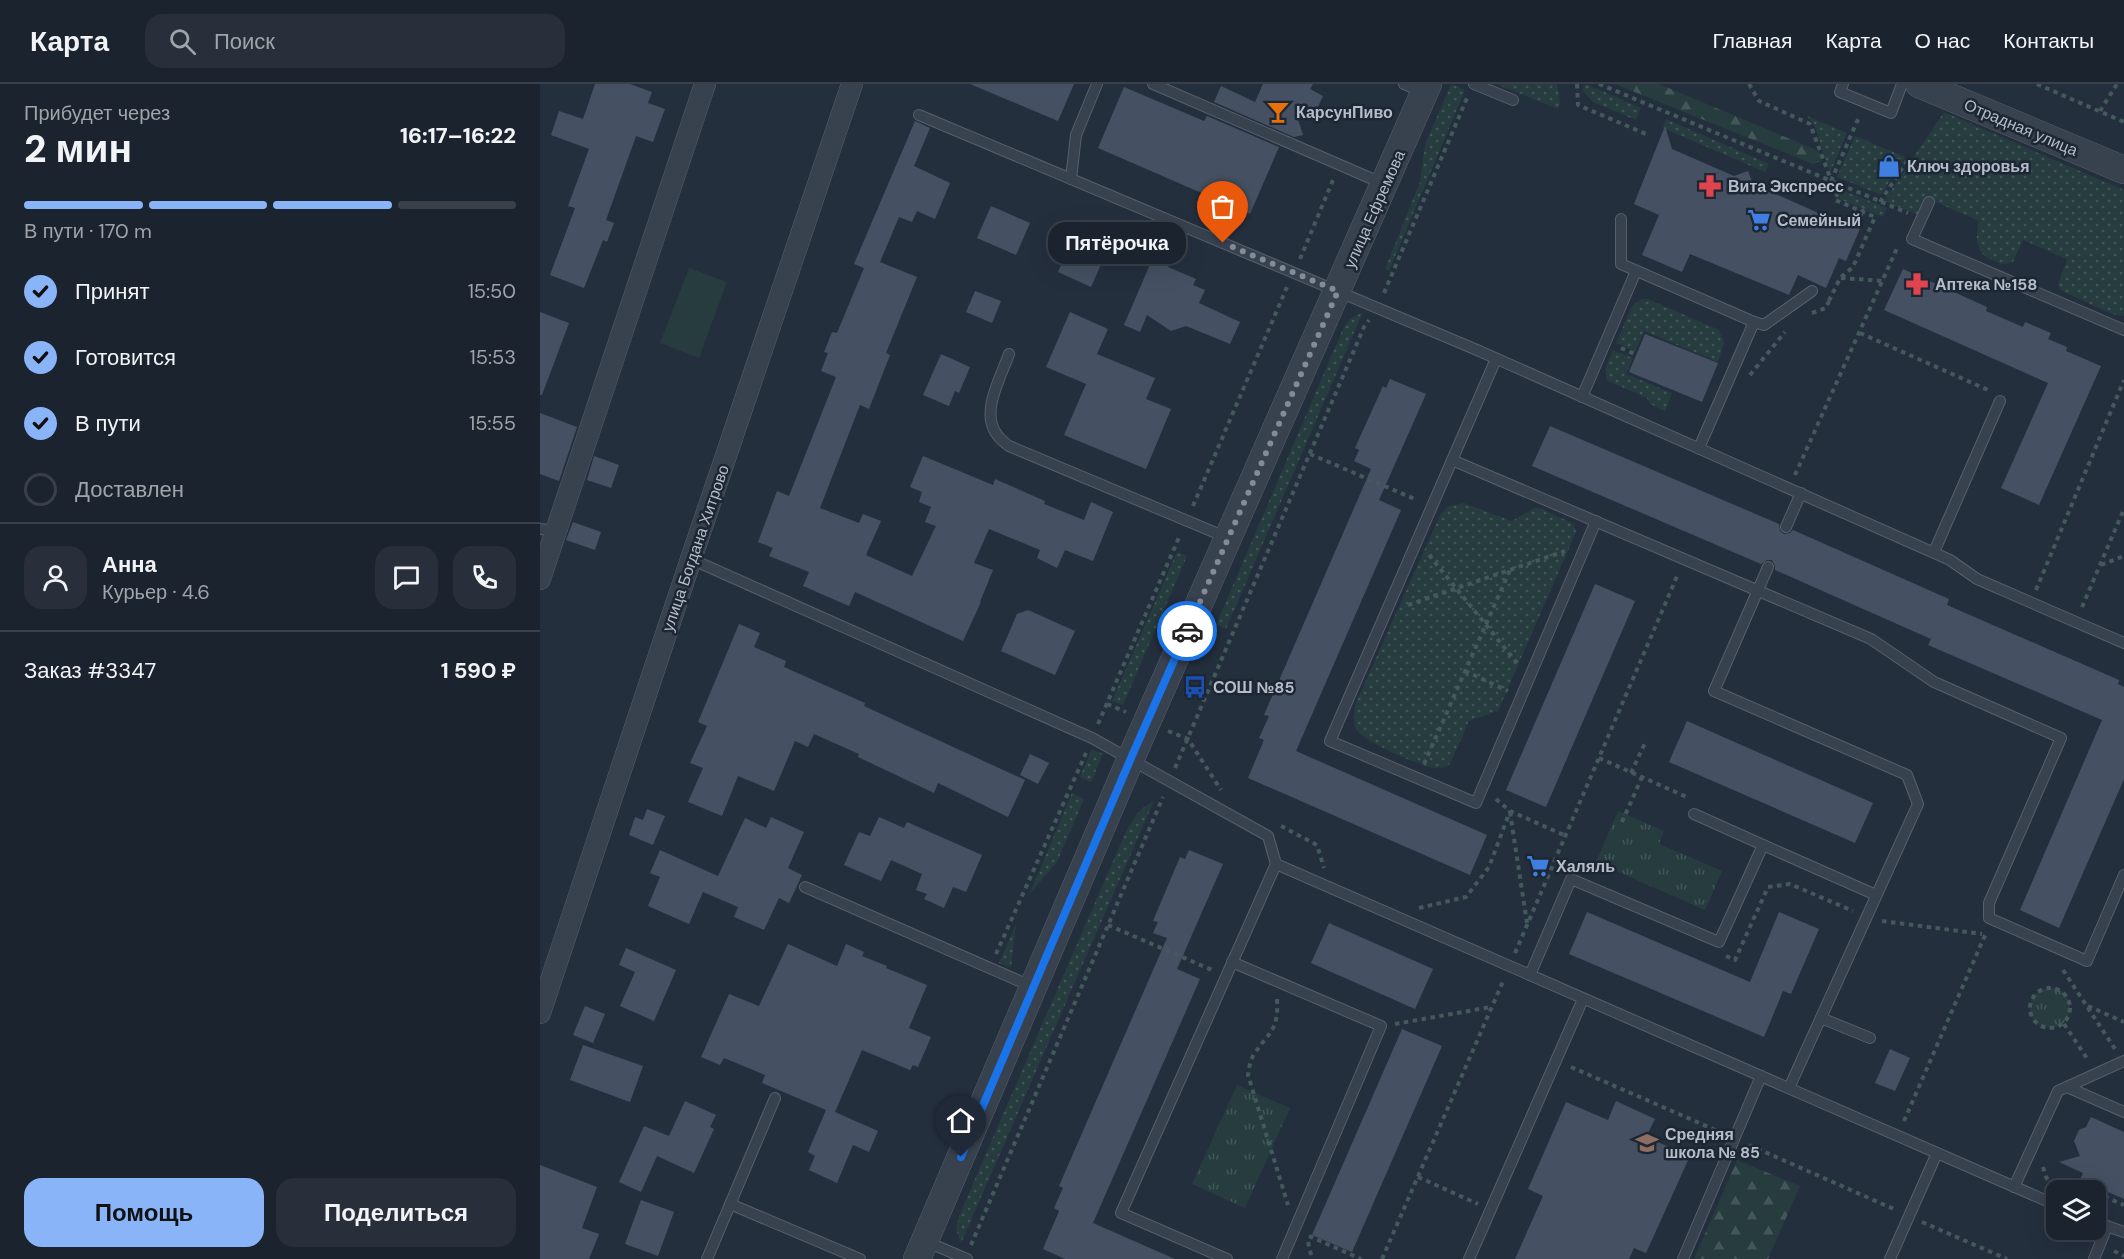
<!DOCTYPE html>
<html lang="ru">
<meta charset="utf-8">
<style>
body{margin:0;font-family:"DM Sans",sans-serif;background:#282f3a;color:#f1f3f6;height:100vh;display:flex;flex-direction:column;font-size:22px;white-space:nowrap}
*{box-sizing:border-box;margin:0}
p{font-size:20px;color:#a0a4aa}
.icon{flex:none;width:33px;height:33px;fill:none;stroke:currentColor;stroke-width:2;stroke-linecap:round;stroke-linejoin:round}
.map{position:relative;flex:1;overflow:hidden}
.drawer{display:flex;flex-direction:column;background:#1b232e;width:540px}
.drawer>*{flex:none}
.buttons{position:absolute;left:1506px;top:1096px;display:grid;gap:12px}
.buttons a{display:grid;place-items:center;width:60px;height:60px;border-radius:12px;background:#1b232e;box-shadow:0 6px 24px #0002,0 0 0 2px #39404a;font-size:30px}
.pin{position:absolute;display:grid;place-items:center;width:51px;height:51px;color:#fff;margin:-62px -26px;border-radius:50% 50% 50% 0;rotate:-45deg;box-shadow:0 0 6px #0007}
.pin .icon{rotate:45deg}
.courier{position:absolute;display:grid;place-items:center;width:60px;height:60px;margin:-30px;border:4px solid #1a73e8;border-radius:50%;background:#fff;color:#222;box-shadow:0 2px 8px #0007}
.bubble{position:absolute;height:42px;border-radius:18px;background:#1b232e;box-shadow:0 6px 24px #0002,0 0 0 2px #39404a;font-size:20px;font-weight:800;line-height:42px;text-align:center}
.overview em{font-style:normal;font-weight:800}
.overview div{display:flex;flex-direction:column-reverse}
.overview{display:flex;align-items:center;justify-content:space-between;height:102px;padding:0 24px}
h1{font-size:39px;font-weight:800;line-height:45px}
.bar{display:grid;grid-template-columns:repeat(4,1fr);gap:9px 6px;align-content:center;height:72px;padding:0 24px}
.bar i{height:8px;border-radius:4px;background:#39404a}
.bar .on{background:#8ab4f8}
.bar p{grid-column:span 4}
.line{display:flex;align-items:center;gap:15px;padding:0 24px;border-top:2px solid #39404a}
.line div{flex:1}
.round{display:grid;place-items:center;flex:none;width:63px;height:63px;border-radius:18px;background:#282f3a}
ol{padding:0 24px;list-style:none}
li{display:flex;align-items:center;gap:18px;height:66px}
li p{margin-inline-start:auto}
li .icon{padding:6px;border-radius:50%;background:#8ab4f8;color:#111;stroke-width:4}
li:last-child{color:#a0a4aa}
li i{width:33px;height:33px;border:3px solid #39404a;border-radius:50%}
.primary-button{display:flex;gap:12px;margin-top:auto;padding:12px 24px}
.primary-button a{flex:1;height:69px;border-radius:18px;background:#8ab4f8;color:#111;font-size:24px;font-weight:800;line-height:69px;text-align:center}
.primary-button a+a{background:#282f3a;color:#f1f3f6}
header{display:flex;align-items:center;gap:36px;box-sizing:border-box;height:84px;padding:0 30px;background:#1b232e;border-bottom:2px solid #39404a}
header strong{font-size:28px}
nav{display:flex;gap:33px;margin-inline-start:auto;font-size:21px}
.search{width:420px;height:54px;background:#282f3a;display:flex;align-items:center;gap:15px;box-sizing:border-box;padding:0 21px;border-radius:18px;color:#a0a4aa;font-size:22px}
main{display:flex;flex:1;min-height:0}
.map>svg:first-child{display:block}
</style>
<header>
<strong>Карта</strong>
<div class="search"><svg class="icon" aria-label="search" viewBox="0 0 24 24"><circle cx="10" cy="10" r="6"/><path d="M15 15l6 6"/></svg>Поиск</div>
<nav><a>Главная</a><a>Карта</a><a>О нас</a><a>Контакты</a></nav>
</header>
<main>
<section class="drawer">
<div class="overview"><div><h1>2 мин</h1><p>Прибудет через</p></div><em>16:17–16:22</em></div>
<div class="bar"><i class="on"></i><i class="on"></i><i class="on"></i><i></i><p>В пути · 170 m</p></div>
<ol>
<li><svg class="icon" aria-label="check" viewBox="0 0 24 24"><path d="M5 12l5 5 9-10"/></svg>Принят<p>15:50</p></li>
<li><svg class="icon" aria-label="check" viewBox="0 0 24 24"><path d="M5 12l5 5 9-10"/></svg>Готовится<p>15:53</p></li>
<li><svg class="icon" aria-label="check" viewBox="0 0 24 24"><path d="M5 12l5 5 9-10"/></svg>В пути<p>15:55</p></li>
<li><i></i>Доставлен</li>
</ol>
<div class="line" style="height:108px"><a class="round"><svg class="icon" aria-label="person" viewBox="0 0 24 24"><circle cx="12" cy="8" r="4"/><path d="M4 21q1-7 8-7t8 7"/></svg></a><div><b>Анна</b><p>Курьер · 4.6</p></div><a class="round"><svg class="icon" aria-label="chat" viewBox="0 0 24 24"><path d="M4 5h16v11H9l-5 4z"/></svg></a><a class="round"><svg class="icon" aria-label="phone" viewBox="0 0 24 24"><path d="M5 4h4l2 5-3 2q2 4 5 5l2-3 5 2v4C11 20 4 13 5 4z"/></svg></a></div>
<div class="line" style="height:78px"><div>Заказ #3347</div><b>1 590 ₽</b></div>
<div class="primary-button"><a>Помощь</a><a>Поделиться</a></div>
</section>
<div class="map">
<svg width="1584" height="1175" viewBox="0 0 1584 1175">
<defs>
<pattern id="grass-dots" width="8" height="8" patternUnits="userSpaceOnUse" patternTransform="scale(1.5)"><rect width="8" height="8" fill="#263c3f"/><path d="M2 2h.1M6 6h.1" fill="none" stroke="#435659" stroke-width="1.8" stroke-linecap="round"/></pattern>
<pattern id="forest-firs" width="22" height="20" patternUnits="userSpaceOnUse" patternTransform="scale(1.5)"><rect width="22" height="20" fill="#263c3f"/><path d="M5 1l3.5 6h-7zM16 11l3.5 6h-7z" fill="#435659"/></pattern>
<pattern id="park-tufts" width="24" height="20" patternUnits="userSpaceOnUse" patternTransform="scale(1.5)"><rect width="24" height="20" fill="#263c3f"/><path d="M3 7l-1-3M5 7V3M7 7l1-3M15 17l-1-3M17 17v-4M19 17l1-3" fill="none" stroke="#435659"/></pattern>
</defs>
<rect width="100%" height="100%" fill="#242f3e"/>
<g fill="url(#grass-dots)">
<path d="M911 0 925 6 849 187 845 185 880 98 885 61Z"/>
<path d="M956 0H1017L1020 19 1018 25Z"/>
<path d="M1046 0 1101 24 1096 36 1053 18 1042 6Z"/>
<path d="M1404 28 1584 106V232L1572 230 1520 206 1518 201 1527 175 1483 156 1473 178C1466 181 1461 180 1454 177 1435 170 1435 155 1439 137L1389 115 1381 132 1344 117Z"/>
<path d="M1267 32 1307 49 1290 89 1274 40Z"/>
<path d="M1126 35 1229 80 1225 88 1123 44Z"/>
<path d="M1315 52 1365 73 1341 111 1297 93Z"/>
<path d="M1302 106 1347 124 1343 133 1299 115Z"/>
<path d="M1102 215H1108L1179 246 1184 259 1178 278 1104 247 1095 267 1076 259 1092 222Z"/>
<path d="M823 228 686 545 676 541 802 247 809 236Z"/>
<path d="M1073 266 1093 274 1086 290 1132 309 1125 327 1110 320 1107 314 1068 297C1062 287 1069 276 1073 266Z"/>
<path d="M924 419 972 437 994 424 1002 425 1034 440 1036 448 958 627 929 637 910 680 905 683 893 684C877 680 823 658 816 645 813 638 814 628 815 621L900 431 907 423Z"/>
<path d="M637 468 647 472 583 621 572 617Z"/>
<path d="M552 665 563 670 551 698 540 693Z"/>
<path d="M532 709 544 715 517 778 489 811Z"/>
<path d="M614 717 421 1159 416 1145 419 1132 584 752C592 736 598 725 614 717Z"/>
<path d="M476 840 471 884 459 879Z"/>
</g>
<g fill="url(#forest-firs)">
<path d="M1075 0H1119L1274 65 1280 70 1281 77 1273 80Z"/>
<path d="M1197 1076 1260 1102 1228 1175H1154Z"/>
</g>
<g fill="url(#park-tufts)">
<path d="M1078 727 1124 747 1119 760 1182 787 1165 826 1056 778Z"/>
<circle cx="1510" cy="924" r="20"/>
<path d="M697 1001 750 1024 705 1124 652 1100Z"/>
</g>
<path fill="#263c3f" d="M149 184 187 198 159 274 120 259Z"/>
<g fill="#455162">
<path d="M55 0H90L112 8 108 19 125 25 113 58 96 52 66 136 74 139 67 158 63 156 44 204 10 191 35 124 28 122 49 65 11 51 19 27 43 35Z"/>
<path d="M430 0H534L518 37Z"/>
<path d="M723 0H773L770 5 783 12 777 25 755 26 763 51 754 53 674 18 681 2 715 18Z"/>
<path d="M584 3 664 37 667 32 739 63 710 130 558 64Z"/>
<path d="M375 37 390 44 374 82 410 99 395 135 377 127 372 138 359 133 340 178 377 193 346 269 350 271 329 325 320 321 280 424 319 439 323 430 341 437 326 471 372 492 396 442 385 438 391 423 379 418 382 408 370 403 383 372 453 401 455 395 505 417 504 420 544 436 551 418 573 428 553 477 525 466 517 484 497 474 500 466 449 445 434 479 453 486 440 518H441L423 557 315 508 309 522 263 502 269 488 229 472 233 464 218 458 237 407 249 412 296 293 281 287 288 269 284 268 292 248 297 249 324 184 314 180Z"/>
<path d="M1125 42 1132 65 1194 92 1208 87 1213 100 1301 139 1325 123 1319 147 1306 177 1299 174 1286 204 1258 191 1249 211 1150 170 1142 188 1102 171 1119 131 1094 120Z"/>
<path d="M451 122 490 139 476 171 437 154Z"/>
<path d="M537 145 560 154 556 162 567 167 551 203 518 188Z"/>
<path d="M623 150 639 158 628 183 656 195 653 201 665 206 659 219 700 238 690 260 646 242 631 247 607 231 600 248 584 241Z"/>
<path d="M1363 185 1447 223 1446 227 1483 243 1485 238 1511 249 1508 255 1527 263 1526 267 1561 282 1499 421 1461 404 1508 299 1344 226Z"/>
<path d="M435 207 461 217 452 239 426 228Z"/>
<path d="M0 228 29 239 2 311H0Z"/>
<path d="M530 228 568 245 557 270 615 294 606 315 631 325 606 385 524 351 546 300 506 283Z"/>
<path d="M1105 250 1178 279 1162 318 1089 288Z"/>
<path d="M401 270 430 283 419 309 415 307 409 322 383 311Z"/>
<path d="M850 295 886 310 839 416 861 426 756 667 947 751 930 791 708 694 724 656 719 654 729 632 724 631 831 385 814 377 819 366 815 364 843 302 846 304Z"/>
<path d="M0 329 37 343 19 397 0 390Z"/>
<path d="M1010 342 1239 440 1240 447 1244 450 1250 449 1253 446 1409 515 1407 521 1579 596 1578 600 1584 603V695L1519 844 1480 826 1562 636 1388 561 1391 555 1235 486V482L1232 476H1227L1221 480 992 382Z"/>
<path d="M54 372 79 381 71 404 47 396Z"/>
<path d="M33 438 61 448 55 466 26 456Z"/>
<path d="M1055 500 1095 517 1006 723 966 706Z"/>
<path d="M488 526 535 547 515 591 461 567 477 530Z"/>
<path d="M199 540 220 549 214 563 246 577 244 583 325 619 324 622 485 696 468 733 398 699 394 709 318 673 319 670 274 650 268 663 255 657 234 707 198 692 182 732 148 718 163 684 150 679 167 642 158 638Z"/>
<path d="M1147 637 1333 719 1315 759 1129 678Z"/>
<path d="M490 670 509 679 498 700 480 691Z"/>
<path d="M107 725 125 732 113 761 89 751 95 733 103 736Z"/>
<path d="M231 733 264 748 248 784 262 791 249 819 239 814 224 846 194 833 198 823 163 808 149 840 108 822 120 793 110 789 120 766 178 792 205 734 226 744Z"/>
<path d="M339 733 364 744 367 738 442 771 426 808 413 803 404 824 384 815 387 810 376 806 382 790 351 776 341 797 304 781 319 748 330 752Z"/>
<path d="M649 766 683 780 637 885 660 895 553 1139 635 1175H525L503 1165 519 1127 514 1124 523 1104 519 1102 627 854 613 849 618 838 613 837 640 773 645 775Z"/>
<path d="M1047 828 1210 898 1239 828 1279 845 1251 910 1243 907 1224 953 1029 870Z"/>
<path d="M789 839 893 885 875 925 771 879Z"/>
<path d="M248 860 297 882 306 860 324 868 322 872 347 882 346 884 387 901 369 944 391 953 378 983 373 981 370 986 322 966 295 1028 338 1047 329 1068 313 1061 297 1099 269 1086 275 1072 268 1068 286 1026 222 999 225 991 184 974 180 981 161 973 189 910 219 922Z"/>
<path d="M86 864 136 886 114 937 80 922 95 888 79 881Z"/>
<path d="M45 922 65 930 53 959 33 951Z"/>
<path d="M862 945 902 962 812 1168 772 1151Z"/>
<path d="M43 961 103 982 90 1018 30 996Z"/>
<path d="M1350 965 1370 974 1355 1007 1335 999Z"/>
<path d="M145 1017 176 1031 170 1043 174 1045 154 1089 117 1072 101 1108 79 1098 104 1042 129 1052Z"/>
<path d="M1076 1017 1115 1035 1106 1053 1150 1072 1106 1169 1094 1164 1089 1175H975L1003 1112 988 1105 1026 1018 1068 1036Z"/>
<path d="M1551 1033 1584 1048V1115L1540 1096 1543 1089 1519 1078 1540 1072 1534 1057 1539 1046 1546 1043Z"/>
<path d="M0 1081 57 1103 42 1144 59 1150 49 1175H0Z"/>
<path d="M101 1116 134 1128 118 1172 85 1160Z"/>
</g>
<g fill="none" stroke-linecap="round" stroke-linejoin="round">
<g stroke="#565f6c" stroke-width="12">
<g id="service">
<path d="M613 0 844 100"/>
<path d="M864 0 883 8"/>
<path d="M934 0 973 16"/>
<path d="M1303 0 1300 8 1351 29 1362 0"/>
<path d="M379 31 937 266 1410 476 1437 495 1584 559"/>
<path d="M531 95 536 51 557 0"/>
<path d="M1389 118 1372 155 1584 246"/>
<path d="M1081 135V180L1214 238 1224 241 1272 207"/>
<path d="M469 270C461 293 439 330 458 352 461 356 465 359 469 362L688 454"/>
<path d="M956 275 790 657 936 719 1056 437"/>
<path d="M1042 313 1096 187"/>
<path d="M1159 364 1214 238"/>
<path d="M912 376 1331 555 1394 598 1521 654 1449 819V834L1547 877 1584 791"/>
<path d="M1246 443 1261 409"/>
<path d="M0 445 16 447"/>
<path d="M1394 468 1460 317"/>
<path d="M151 475 552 654 728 752 736 780 581 1129 687 1175"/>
<path d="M1228 483 1174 607 1367 691 1378 720 1249 1004"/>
<path d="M1154 730 1223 761"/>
<path d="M736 780 1516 1121"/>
<path d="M265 803 493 903"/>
<path d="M692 878 841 942 742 1175"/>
<path d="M990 891 1031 795 1179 858 1223 761 1336 811"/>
<path d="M1281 934 1330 954"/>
<path d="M1527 1003 1584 1028"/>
<path d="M1474 1103 1518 1007 1584 977"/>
<path d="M190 1120 320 1175"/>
<path d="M1556 1138 1584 1148"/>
<path d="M385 1157 427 1175"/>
<path d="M167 1175 235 1014"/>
<path d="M929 1175 1043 915"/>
<path d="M1143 1175 1221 992"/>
<path d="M1350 1175 1397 1069"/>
<path d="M1554 1175 1567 1143"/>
</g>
</g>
<g stroke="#565f6c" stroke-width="22">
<g id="minor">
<path d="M0 495 165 0"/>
<path d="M0 929 151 475 312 0"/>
</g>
</g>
<g stroke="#565f6c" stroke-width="28">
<g id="tertiary">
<path d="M1379 0 1584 86"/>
<path d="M377 1175 591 674 888 0"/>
</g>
</g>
<g stroke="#44595c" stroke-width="4" stroke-dasharray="4.5 4.5" stroke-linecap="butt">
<path d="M1037 0 1038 21 1106 50"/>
<path d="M1059 0 1368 129"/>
<path d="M1209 0 1219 17 1270 40 1291 96"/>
<path d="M1497 0 1584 38"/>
<path d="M1560 27 1577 0"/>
<path d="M1291 97 1319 33"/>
<path d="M1340 118 1369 74"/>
<path d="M760 175 793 96"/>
<path d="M1301 194 1343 197"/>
<path d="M844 209 927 14"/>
<path d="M1288 214 1290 215 1300 194 1313 183 1335 133 1295 116 1301 101"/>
<path d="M1272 229 1286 224 1290 215"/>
<path d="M1320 249 1448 306"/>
<path d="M1081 264 1095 270"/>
<path d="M1210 291 1245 248"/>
<path d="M770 370 877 416"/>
<path d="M1255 391 1358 162"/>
<path d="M653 422 747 203"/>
<path d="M889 471 977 579"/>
<path d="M1561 481 1584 472"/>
<path d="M1496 506 1584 296"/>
<path d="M868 521 1025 467"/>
<path d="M1542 523 1584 425"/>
<path d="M925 587 968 607"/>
<path d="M567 620 586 628"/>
<path d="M558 640 640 451"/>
<path d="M628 647 648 655 681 706"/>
<path d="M1059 674 1149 714"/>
<path d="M884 680 970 486"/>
<path d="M635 684 824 243 829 236"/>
<path d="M1091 689 1105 659"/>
<path d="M956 715 970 727 1026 752"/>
<path d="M970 728 987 839"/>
<path d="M1082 738 1102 693"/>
<path d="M741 742 777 761 784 784"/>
<path d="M879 824 926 813 949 783 970 727"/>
<path d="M1342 837 1442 850"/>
<path d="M568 841 672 886"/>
<path d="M975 869 1138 490"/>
<path d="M456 870 546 669"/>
<path d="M1186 872 1195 876 1228 803 1250 800 1313 827"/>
<path d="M1523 886 1575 965"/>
<circle cx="1510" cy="924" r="20"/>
<path d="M737 915C739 948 728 948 713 972 710 977 709 985 708 991L748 1121"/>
<path d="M1548 922 1584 938"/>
<path d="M855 940 951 923"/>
<path d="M1524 940 1548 976"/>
<path d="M1031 983 1180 1048"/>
<path d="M1364 1037 1446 849"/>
<path d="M1209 1061 1356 1126"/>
<path d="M1503 1083 1506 1093 1511 1100"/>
<path d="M878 1093 938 1120"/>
<path d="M1550 1107H1551"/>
<path d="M1556 1109 1584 1121"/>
<path d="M1382 1138 1467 1175"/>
<path d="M769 1152 821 1175"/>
<path d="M768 1158 772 1175"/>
<path d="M431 1161 623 713"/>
<path d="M1574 1167 1584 1172"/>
<path d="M842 1175 964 895"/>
</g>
<use href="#service" stroke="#38414e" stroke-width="10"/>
<use href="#minor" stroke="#38414e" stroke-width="21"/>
<use href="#tertiary" stroke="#38414e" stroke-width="27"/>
</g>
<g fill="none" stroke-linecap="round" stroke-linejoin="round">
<path stroke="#828b98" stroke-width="6" stroke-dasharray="0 10.8" d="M647 547 798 207 683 159"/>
<path stroke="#1a73e8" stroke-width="8" d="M421 1073 591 674 647 547"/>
</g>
<defs>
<g id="bar-bare" transform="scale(1.8)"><path d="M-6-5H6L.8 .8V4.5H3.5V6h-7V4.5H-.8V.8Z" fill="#e8710a" stroke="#1d2633" stroke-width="2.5" paint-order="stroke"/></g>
<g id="shop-bare" transform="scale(1.8)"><path d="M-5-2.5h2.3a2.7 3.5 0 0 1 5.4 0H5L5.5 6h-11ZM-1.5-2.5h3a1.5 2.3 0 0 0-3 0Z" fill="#3f7fe0" stroke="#1d2633" stroke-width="2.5" paint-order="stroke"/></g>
<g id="pharmacy-bare" transform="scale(1.8)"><path d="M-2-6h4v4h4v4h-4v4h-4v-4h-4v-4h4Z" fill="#e0444e" stroke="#1d2633" stroke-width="2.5" paint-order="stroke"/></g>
<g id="supermarket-bare" transform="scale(1.8)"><path d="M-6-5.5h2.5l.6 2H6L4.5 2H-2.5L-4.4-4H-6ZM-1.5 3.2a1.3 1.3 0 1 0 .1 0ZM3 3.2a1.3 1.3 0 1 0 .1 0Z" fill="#3f7fe0" stroke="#1d2633" stroke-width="2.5" paint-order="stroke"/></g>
<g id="bus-bare" transform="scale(1.8)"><path d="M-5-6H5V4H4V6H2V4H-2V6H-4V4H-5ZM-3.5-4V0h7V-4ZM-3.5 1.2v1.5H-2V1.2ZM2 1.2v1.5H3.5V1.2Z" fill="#1a4fb4" stroke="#1d2633" stroke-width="2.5" paint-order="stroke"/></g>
<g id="school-bare" transform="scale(1.8)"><path d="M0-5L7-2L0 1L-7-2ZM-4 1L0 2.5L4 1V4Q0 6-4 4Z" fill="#8d6e63" stroke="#1d2633" stroke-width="2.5" paint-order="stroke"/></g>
</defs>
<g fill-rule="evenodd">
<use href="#bar-bare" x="738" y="28"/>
<use href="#shop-bare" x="1349" y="82"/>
<use href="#pharmacy-bare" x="1170" y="102"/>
<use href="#supermarket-bare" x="1219" y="136"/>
<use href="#pharmacy-bare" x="1377" y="200"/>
<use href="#bus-bare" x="655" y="603"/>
<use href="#supermarket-bare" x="998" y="782"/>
<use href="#school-bare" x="1107" y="1059"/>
</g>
<g text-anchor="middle" stroke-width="5" stroke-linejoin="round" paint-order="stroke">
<g font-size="16" font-weight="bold" fill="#b4bcc9" stroke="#1d2633" text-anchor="start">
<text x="756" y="34">КарсунПиво</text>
<text x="1367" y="88">Ключ здоровья</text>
<text x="1188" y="108">Вита Экспресс</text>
<text x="1237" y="142">Семейный</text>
<text x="1395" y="206">Аптека №158</text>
<text x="673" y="609">СОШ №85</text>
<text x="1016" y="788">Халяль</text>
<text x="1125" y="1056">Средняя<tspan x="1125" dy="18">школа № 85</tspan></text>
</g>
<g font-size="16" fill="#b4bcc9" stroke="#1d2633">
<text transform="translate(1481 43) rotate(23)" y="6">Отрадная улица</text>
<text transform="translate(834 125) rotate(-66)" y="6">улица Ефремова</text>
<text transform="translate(155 464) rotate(-71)" y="6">улица Богдана Хитрово</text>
</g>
</g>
</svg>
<div class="buttons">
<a><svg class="icon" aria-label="layers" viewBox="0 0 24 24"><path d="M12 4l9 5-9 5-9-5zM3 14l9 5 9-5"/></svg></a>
</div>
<div class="pin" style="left:683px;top:159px;background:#ea580c"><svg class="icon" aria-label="bag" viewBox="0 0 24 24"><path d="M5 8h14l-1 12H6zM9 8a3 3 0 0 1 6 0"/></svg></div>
<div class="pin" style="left:421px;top:1073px;background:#1f2937"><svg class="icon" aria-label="home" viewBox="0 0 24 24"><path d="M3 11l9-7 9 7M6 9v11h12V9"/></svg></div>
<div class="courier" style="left:647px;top:547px"><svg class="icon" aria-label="car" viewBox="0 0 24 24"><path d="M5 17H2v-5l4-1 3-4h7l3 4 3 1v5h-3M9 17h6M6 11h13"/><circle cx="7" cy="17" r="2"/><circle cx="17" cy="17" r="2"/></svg></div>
<div class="bubble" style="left:508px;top:138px;width:138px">Пятёрочка</div>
</div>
</main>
